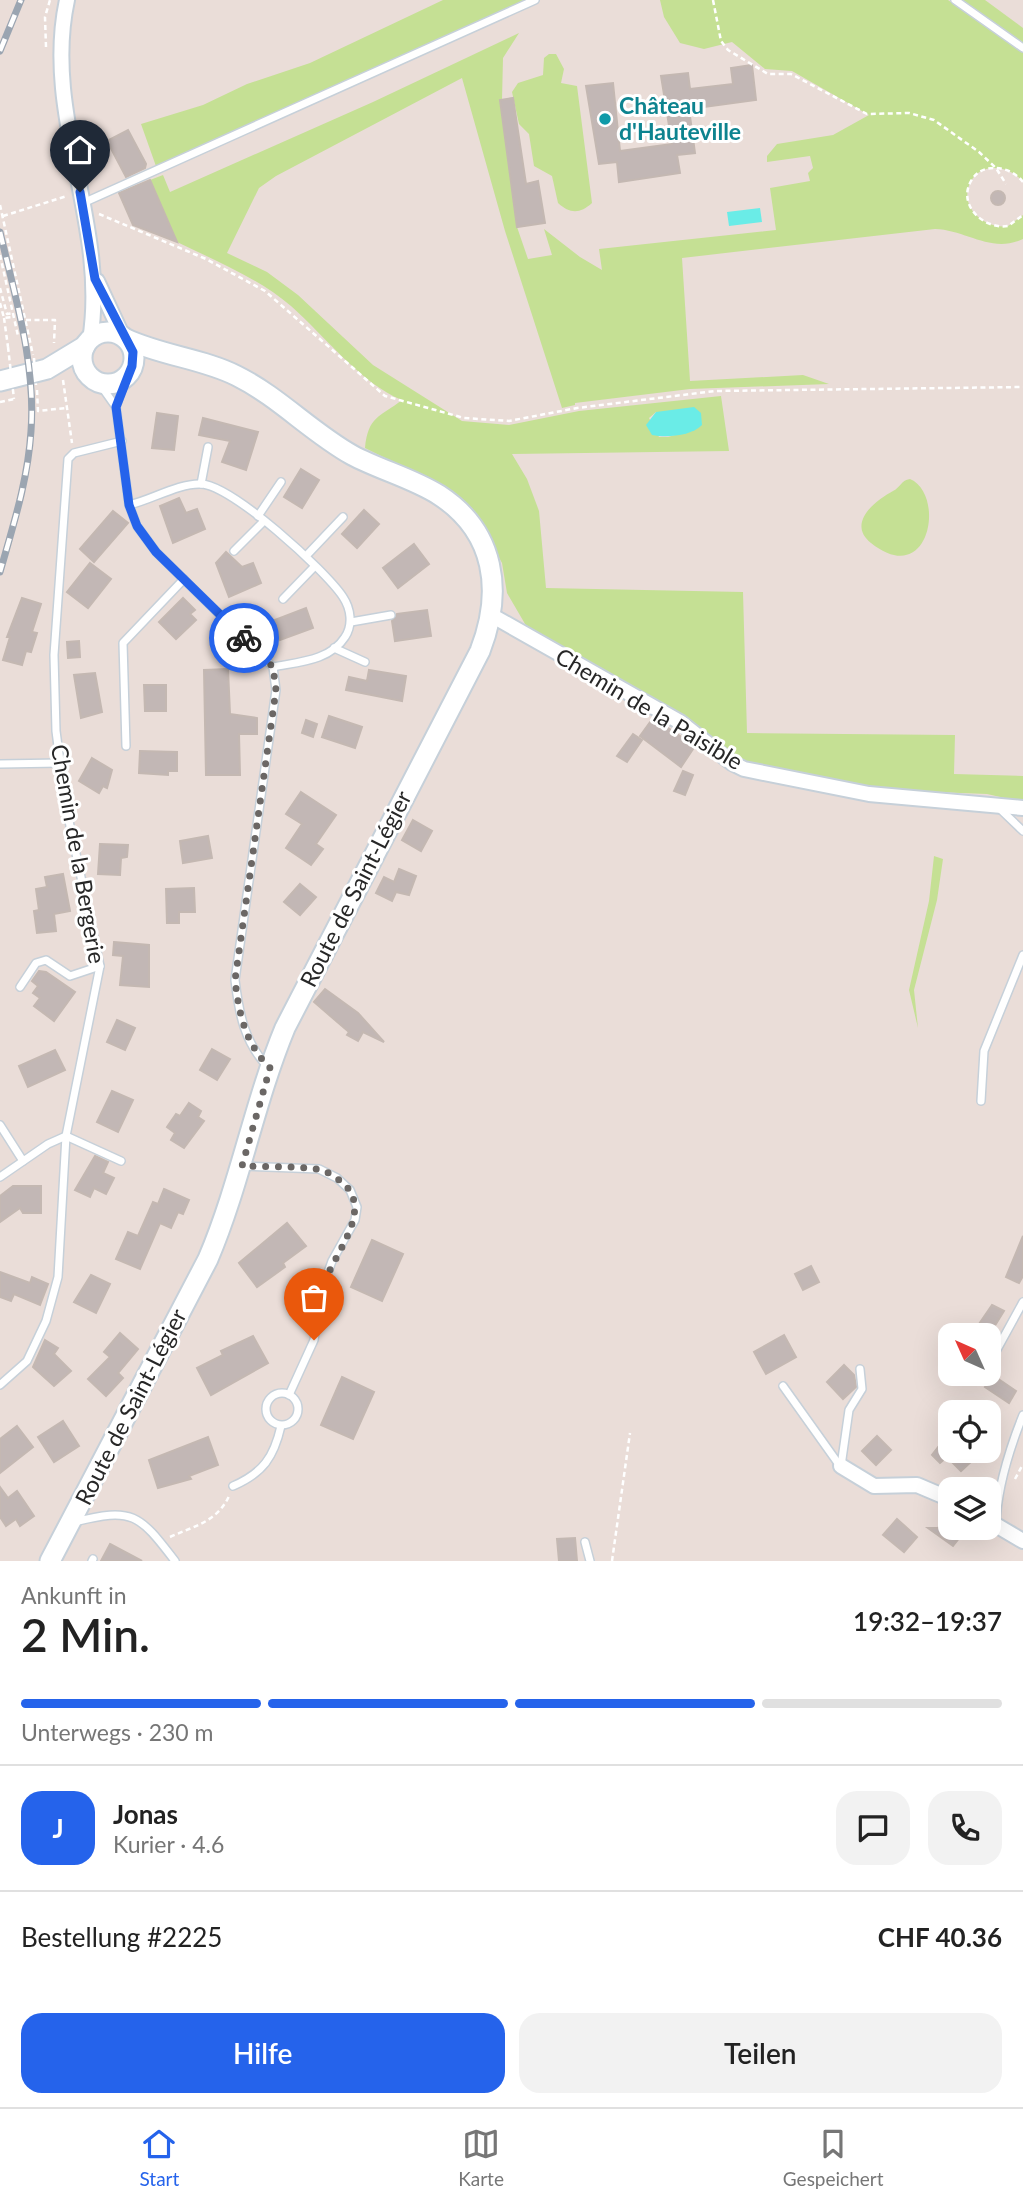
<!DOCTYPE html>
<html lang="de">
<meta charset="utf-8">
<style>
body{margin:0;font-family:Lato,sans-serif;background:#f2f2f2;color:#222;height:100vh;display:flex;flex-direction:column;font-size:26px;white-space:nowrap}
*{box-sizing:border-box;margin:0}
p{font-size:23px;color:#767676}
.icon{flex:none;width:38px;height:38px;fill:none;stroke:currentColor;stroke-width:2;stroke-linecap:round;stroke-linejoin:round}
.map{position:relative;height:1561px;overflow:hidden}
.drawer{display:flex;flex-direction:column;background:#fff;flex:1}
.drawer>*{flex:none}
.needle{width:46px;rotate:315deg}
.fabs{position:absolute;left:938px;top:1323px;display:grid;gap:14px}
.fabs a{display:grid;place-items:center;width:63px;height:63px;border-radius:14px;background:#fff;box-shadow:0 7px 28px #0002;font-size:35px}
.pin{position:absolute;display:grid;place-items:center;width:60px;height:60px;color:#fff;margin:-72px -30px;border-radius:50% 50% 50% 0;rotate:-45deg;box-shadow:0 0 7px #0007}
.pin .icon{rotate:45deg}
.courier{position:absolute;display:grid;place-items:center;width:70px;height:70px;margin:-35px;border:5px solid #2563eb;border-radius:50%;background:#fff;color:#222;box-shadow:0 2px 9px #0007}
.head em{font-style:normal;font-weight:600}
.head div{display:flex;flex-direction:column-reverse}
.head{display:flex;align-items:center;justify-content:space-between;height:119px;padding:0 21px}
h1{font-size:46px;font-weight:600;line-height:52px}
.bar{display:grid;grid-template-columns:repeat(4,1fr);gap:10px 7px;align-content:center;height:84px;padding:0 21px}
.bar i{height:9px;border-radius:5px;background:#e0e0e0}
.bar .selected{background:#2563eb}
.bar p{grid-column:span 4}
.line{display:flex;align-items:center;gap:18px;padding:0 21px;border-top:2px solid #e0e0e0}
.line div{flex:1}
.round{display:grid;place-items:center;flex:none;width:74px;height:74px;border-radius:21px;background:#f2f2f2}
.primary-button{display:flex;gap:14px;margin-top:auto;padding:14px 21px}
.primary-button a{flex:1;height:80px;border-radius:21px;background:#2563eb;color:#fff;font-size:28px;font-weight:600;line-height:80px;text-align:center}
.primary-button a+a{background:#f2f2f2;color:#222}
.tab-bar{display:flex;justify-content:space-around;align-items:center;height:98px;border-top:2px solid #e0e0e0;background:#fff;font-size:19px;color:#767676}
.tab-bar a{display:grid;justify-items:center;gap:4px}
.tab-bar .selected{color:#2563eb}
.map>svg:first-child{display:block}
</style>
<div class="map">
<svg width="1023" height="1561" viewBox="0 0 1023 1561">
<rect width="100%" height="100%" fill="#eaddd8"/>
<g fill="#c5e094" fill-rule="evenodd">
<path d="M443 0H535L157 169 141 124 203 105 247 84 310 63Z"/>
<path d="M660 0H948L1023 52V182C1011 166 982 161 971 181 957 206 985 230 1008 226L1023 215V239C991 254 967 230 935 229L682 258 690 381 803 375 829 384 690 389 575 403V405L562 408 505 231 462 78 276 176 259 188 227 253 267 272 298 295 373 365 462 421 509 425 579 411 721 396 729 451 512 454 527 479 539 511 546 588 743 592 747 733 955 735 954 774 1023 776V802L987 794 883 790 747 764 528 629 507 593 502 563 472 508 451 491 365 448C368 416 380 417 402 400 361 384 324 335 291 306 258 278 216 261 177 242L150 180 163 175 170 192 373 102 519 33 503 58 502 100H500L517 227 528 259 552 255 544 229 580 257 602 270 599 249 776 230 770 188 810 181 808 173 813 168 810 156 767 162V156L777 144 833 135 869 115 792 71 765 69 732 42 704 49 680 43 664 17ZM656 412H663L689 431 668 437H659L649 418Z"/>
<path d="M960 0H985L1023 28V44Z"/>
<path d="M549 54H556L564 69 561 83 577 86 592 203C580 214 570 214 558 203L552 176 534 166 529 134 519 124 512 92 518 83 543 75 544 58Z"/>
<path d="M910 479C946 494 930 590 871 543 846 523 876 500 893 491 901 487 901 480 910 479Z"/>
<path d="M934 856 943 859 937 900 914 990 918 1028 909 990 929 901Z"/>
</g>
<g fill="#6aece7">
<path d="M760 208 762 222 729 226 727 212Z"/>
<path d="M694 407 701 413 702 425C691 436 667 438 652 435L646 425 656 412Z"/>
</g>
<g fill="#c2b7b5" stroke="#c4b8b2" stroke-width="2">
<path d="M752 65 756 100 689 109 695 153 677 155 680 173 619 182 617 162 599 164 586 86 613 83 620 151 672 144 661 76 688 73 690 89 733 84 731 68Z"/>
<path d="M513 98 526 184 538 181 545 223 517 227 500 100Z"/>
<path d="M128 130 146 164 145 168 126 177 107 141Z"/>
<path d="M150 180 177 242 133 225 119 193Z"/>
<circle cx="998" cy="198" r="7"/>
<path d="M157 413 178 416 174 450 152 448Z"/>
<path d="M203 418 258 432 246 470 222 462 230 441 199 435Z"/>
<path d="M301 469 319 480 302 508 284 497Z"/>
<path d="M179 498 186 513 197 509 205 529 173 543 160 506Z"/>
<path d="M364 510 379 524 357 548 342 534Z"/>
<path d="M113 511 128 523 94 562 80 549Z"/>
<path d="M414 544 429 564 398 588 383 568Z"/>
<path d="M226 552 242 567 253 563 261 583 229 597 216 563Z"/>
<path d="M90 563 111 579 88 608 67 592Z"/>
<path d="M22 598 41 604 32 632 37 633 31 652 26 651 22 665 3 660 10 637H7Z"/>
<path d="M183 598 195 610 190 614 196 620 176 639 159 622Z"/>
<path d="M306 608 313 628 280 640 272 621Z"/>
<path d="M427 610 431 636 395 641 392 621 397 614Z"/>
<path d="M79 641 80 657 68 658 67 642Z"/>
<path d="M228 669 230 714 257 718V734H239L240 775H206L204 670Z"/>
<path d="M369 670 406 676 402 701 346 690 349 677 367 681Z"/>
<path d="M95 673 102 712 81 718 74 675Z"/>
<path d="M144 685H166V711H145Z"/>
<path d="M329 716 362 727 355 748 322 737Z"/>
<path d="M653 718 695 746 681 767 640 736Z"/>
<path d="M306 720 317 724 313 737 302 733Z"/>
<path d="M633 734 642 740 627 762 617 756Z"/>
<path d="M140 751 177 752V771H168V775L139 773Z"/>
<path d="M92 758 112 770 107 788 103 786 99 793 79 781Z"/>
<path d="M683 771 693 775 685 795 674 791Z"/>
<path d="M301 792 336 815 316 844 323 849 311 865 286 848 302 824 286 814Z"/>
<path d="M413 820 432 831 421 851 402 840Z"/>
<path d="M208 836 212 858 183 863 180 841Z"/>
<path d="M100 844 128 845 127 857 121 858 120 875 98 874Z"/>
<path d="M399 869 416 876 409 895 396 892 392 901 376 893 384 877 394 882Z"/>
<path d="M63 874 70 911 54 914 56 931 37 933 34 911 39 910 36 889 47 887 45 877Z"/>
<path d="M300 884 316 897 300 915 284 902Z"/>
<path d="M194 888 195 912H179V923H167L166 889Z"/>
<path d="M114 942 149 945V987L120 985 123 956 113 955Z"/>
<path d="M39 971 46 972 75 992 54 1021 34 1006 40 998 33 993 38 986 32 981Z"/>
<path d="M325 989 358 1013 384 1042 363 1032 358 1041 347 1035 349 1032 314 1002Z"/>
<path d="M117 1020 135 1028 125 1050 107 1042Z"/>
<path d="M212 1049 230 1059 217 1080 200 1070Z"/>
<path d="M55 1050 65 1070 28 1087 19 1066Z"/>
<path d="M112 1091 133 1100 118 1132 97 1122Z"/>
<path d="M189 1103 201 1111 198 1117 204 1121 184 1148 171 1140 175 1133 167 1127 176 1114 180 1116Z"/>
<path d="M95 1156 108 1162 103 1173 114 1178 106 1194 94 1188 90 1197 75 1190Z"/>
<path d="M13 1186H41V1213H23L20 1208 0 1222V1196Z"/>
<path d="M164 1189 189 1200 183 1214 178 1212 171 1228 160 1223 140 1269 116 1259 128 1232 138 1236 153 1202 158 1204Z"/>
<path d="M287 1223 306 1246 283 1263 285 1267 257 1287 239 1263Z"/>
<path d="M1023 1236V1276L1019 1283 1006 1277Z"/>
<path d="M372 1240 403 1254 382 1301 351 1287Z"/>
<path d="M811 1266 819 1282 803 1290 795 1274Z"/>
<path d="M0 1272 30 1283 32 1277 48 1284 40 1305 14 1294 11 1301 0 1297Z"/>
<path d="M91 1275 110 1284 96 1313 74 1302Z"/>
<path d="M992 1305 1004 1311 989 1335 977 1327Z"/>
<path d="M120 1333 138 1349 118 1373 123 1378 106 1396 88 1379 110 1357 104 1352Z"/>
<path d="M784 1335 796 1357 766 1374 754 1352Z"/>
<path d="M253 1336 268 1363 211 1395 197 1368 223 1355 221 1351Z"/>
<path d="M45 1340 58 1348 54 1354 71 1371 54 1386 33 1367Z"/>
<path d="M844 1365 854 1375 856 1387 843 1399 827 1382Z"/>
<path d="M994 1376 1016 1391 1009 1403 985 1387Z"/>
<path d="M342 1377 374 1392 353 1439 321 1425Z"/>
<path d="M63 1421 79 1446 54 1462 38 1437Z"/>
<path d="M17 1426 33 1447 0 1473V1439Z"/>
<path d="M950 1432V1451H967L975 1458 961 1471 947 1457 940 1463 932 1455Z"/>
<path d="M877 1436 891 1450 876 1465 862 1451Z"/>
<path d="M208 1437 218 1465 189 1476 191 1479 158 1488 149 1460Z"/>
<path d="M0 1487 8 1498 17 1491 34 1516 20 1526 16 1519 6 1526 0 1517Z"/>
<path d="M950 1511V1528H967L953 1546 928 1528H938Z"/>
<path d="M897 1519 917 1537 904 1552 883 1535Z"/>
<path d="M575 1538 577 1561H559L557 1539Z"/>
<path d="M110 1544 142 1561H101Z"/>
</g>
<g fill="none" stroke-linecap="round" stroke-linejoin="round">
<g stroke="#c6d0d9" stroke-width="10">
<g id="service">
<path d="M955 0 1023 48"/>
<path d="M83 203 535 0"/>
<path d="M99 383 116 407 129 505 137 526 156 552 273 667 276 690 235 980C239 1013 244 1043 269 1068"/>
<path d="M116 407 126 377"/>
<path d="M201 484 208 447"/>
<path d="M129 505C151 500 179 483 201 484 232 485 325 570 343 597 351 609 353 625 345 637 330 661 297 662 273 667"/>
<path d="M258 516 281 482"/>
<path d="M234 551 264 521"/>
<path d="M306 556 343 517"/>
<path d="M283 599 314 567"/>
<path d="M351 622 391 615"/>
<path d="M334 648 365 662"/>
<path d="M126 746 123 643 184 579"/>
<path d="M0 764 60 763"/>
<path d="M1000 809 1023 831"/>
<path d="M20 987 36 963 46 960 70 976 100 966"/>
<path d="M981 1101 984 1051 1023 955"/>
<path d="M0 1125 23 1161"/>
<path d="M66 1136 121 1161"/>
<path d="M242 1166 319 1169 337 1178 350 1190 357 1207 355 1220 332 1261 322 1289 314 1340 289 1395"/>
<path d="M0 1177 48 1144 66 1136"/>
<path d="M989 1364 1023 1302"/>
<path d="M980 1375 981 1374"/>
<path d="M0 1385 27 1361 46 1321 58 1277 66 1136 100 966 66 807 56 731 54 655 68 459 74 453 122 441"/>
<path d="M783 1386 840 1466"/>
<circle cx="282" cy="1409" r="16"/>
<path d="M841 1466 849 1410 862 1389 860 1369"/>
<path d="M233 1486C263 1473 274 1457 281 1426"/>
<path d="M74 1522C133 1507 139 1514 175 1561"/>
<path d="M996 1525C997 1487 1009 1450 1023 1415"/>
<path d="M585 1542 590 1561"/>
<path d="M92 1561 93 1559"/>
</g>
</g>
<g stroke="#c6d0d9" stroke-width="18">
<g id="minor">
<path d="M67 0C42 114 109 226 90 340"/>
<path d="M97 281 123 337"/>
<path d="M491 615 680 722 732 763 744 769 869 794 1023 808"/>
<path d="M841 1466 874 1486 917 1485 950 1499"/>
<path d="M989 1521 1023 1541"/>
</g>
</g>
<g stroke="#c6d0d9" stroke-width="23">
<g id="secondary">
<circle cx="108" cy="358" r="26"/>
<path d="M0 381 47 369 85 346"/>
<path d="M50 1561 208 1259C240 1184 254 1103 285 1028L480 651C503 592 496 532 439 495 412 478 380 470 352 455 311 432 279 397 237 376 204 359 163 356 126 339"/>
</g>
</g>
<g stroke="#fff" stroke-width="2.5" stroke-dasharray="5 3.5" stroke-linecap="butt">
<path d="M713 0 721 41 728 50 768 74H791L867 114 909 113 934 120 979 152 996 168 1006 184"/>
<path d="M46 47 45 17 50 0"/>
<path d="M1023 182C1011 166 982 161 971 181 957 206 985 230 1008 226L1023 215"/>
<path d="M0 205 33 355"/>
<path d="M99 214 206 259 265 291 385 396 464 418 509 421 577 408 715 391 1023 387"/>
<path d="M3 216 67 196"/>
<path d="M0 255 18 336"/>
<path d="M0 288 7 314 13 313"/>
<path d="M0 303 4 318 14 317"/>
<path d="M4 318 8 347"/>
<path d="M26 320H55L54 343"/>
<path d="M63 380 72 443"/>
<path d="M37 390 38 411 66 408"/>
<path d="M0 402 14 399"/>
<path d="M1015 1479 1023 1464"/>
<path d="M170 1537C194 1526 218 1522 230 1494"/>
<path d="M612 1561 630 1433"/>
</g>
<use href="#service" stroke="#fff" stroke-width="7"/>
<use href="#minor" stroke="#fff" stroke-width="14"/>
<use href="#secondary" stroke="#fff" stroke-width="19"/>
<g stroke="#9ba5b1" stroke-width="7">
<g id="rail">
<path d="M0 51 21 0"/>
<path d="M0 232C15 297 36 364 31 431 28 480 13 526 0 572"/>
</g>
</g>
<use href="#rail" stroke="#fff" stroke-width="4.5" stroke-dasharray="13" stroke-linecap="butt"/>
<g stroke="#fff" stroke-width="2.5" stroke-dasharray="5 3.5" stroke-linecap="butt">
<path d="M8 347 14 399"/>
<path d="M34 358 36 385"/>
</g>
</g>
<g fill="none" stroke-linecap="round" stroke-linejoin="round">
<path stroke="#6b6765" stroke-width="7" stroke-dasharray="0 12.6" d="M244 638 273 667 276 690 235 980C239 1014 245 1043 270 1068L242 1166C266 1167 293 1166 317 1169 328 1171 337 1178 345 1185 373 1213 332 1256 323 1287 318 1304 318 1323 314 1340"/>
<path stroke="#2563eb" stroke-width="9" d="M80 192 95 279 133 352 132 366 116 407 129 505 137 526 156 552 244 638"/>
</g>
<circle fill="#0f9aa8" stroke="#fff" stroke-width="2.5" cx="605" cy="119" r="7"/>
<g text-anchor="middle" stroke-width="6" stroke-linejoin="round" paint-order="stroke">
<g font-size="23" font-weight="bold" fill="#0d838f" stroke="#fff" text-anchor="start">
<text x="619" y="114">Château<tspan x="619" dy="26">d'Hauteville</tspan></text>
</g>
<g font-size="23" fill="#272727" stroke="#fff">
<text transform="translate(649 709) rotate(31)" y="8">Chemin de la Paisible</text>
<text transform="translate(78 854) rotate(80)" y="8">Chemin de la Bergerie</text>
<text transform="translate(356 889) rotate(-63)" y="8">Route de Saint-Légier</text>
<text transform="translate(131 1407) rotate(-63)" y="8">Route de Saint-Légier</text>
</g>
</g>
</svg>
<div class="fabs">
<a><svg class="needle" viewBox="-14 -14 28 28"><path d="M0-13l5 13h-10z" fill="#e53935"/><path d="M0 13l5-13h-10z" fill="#767676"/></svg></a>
<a><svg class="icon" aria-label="locate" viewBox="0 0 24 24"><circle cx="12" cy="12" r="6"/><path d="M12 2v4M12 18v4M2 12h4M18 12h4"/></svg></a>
<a><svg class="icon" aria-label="layers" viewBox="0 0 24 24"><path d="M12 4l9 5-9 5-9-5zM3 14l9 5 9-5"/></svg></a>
</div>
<div class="pin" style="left:314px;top:1340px;background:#ea580c"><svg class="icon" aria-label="bag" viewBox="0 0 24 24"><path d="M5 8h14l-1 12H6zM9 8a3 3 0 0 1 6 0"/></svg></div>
<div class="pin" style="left:80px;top:192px;background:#1f2937"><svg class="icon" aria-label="home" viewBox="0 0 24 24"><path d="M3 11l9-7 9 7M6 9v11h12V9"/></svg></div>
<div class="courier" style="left:244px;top:638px"><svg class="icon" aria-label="bike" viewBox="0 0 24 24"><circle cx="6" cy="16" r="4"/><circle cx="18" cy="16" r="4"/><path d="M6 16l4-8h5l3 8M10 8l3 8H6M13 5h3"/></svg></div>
</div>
<section class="drawer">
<div class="head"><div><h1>2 Min.</h1><p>Ankunft in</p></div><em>19:32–19:37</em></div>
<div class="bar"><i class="selected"></i><i class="selected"></i><i class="selected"></i><i></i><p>Unterwegs · 230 m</p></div>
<div class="line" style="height:126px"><b class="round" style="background:#2563eb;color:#fff">J</b><div><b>Jonas</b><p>Kurier · 4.6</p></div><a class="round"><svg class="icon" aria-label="chat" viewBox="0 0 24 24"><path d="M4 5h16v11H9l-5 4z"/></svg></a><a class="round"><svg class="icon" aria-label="phone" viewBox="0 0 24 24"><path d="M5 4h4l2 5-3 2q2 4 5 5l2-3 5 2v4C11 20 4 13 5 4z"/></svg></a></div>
<div class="line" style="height:91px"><div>Bestellung #2225</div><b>CHF 40.36</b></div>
<div class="primary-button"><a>Hilfe</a><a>Teilen</a></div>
</section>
<nav class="tab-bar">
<a class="selected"><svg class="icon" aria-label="home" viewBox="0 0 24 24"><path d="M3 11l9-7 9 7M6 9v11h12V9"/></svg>Start</a>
<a><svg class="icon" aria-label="map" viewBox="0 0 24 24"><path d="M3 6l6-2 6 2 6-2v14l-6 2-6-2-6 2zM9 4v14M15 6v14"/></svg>Karte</a>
<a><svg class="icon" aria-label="saved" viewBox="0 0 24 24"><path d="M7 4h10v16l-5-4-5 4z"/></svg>Gespeichert</a>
</nav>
